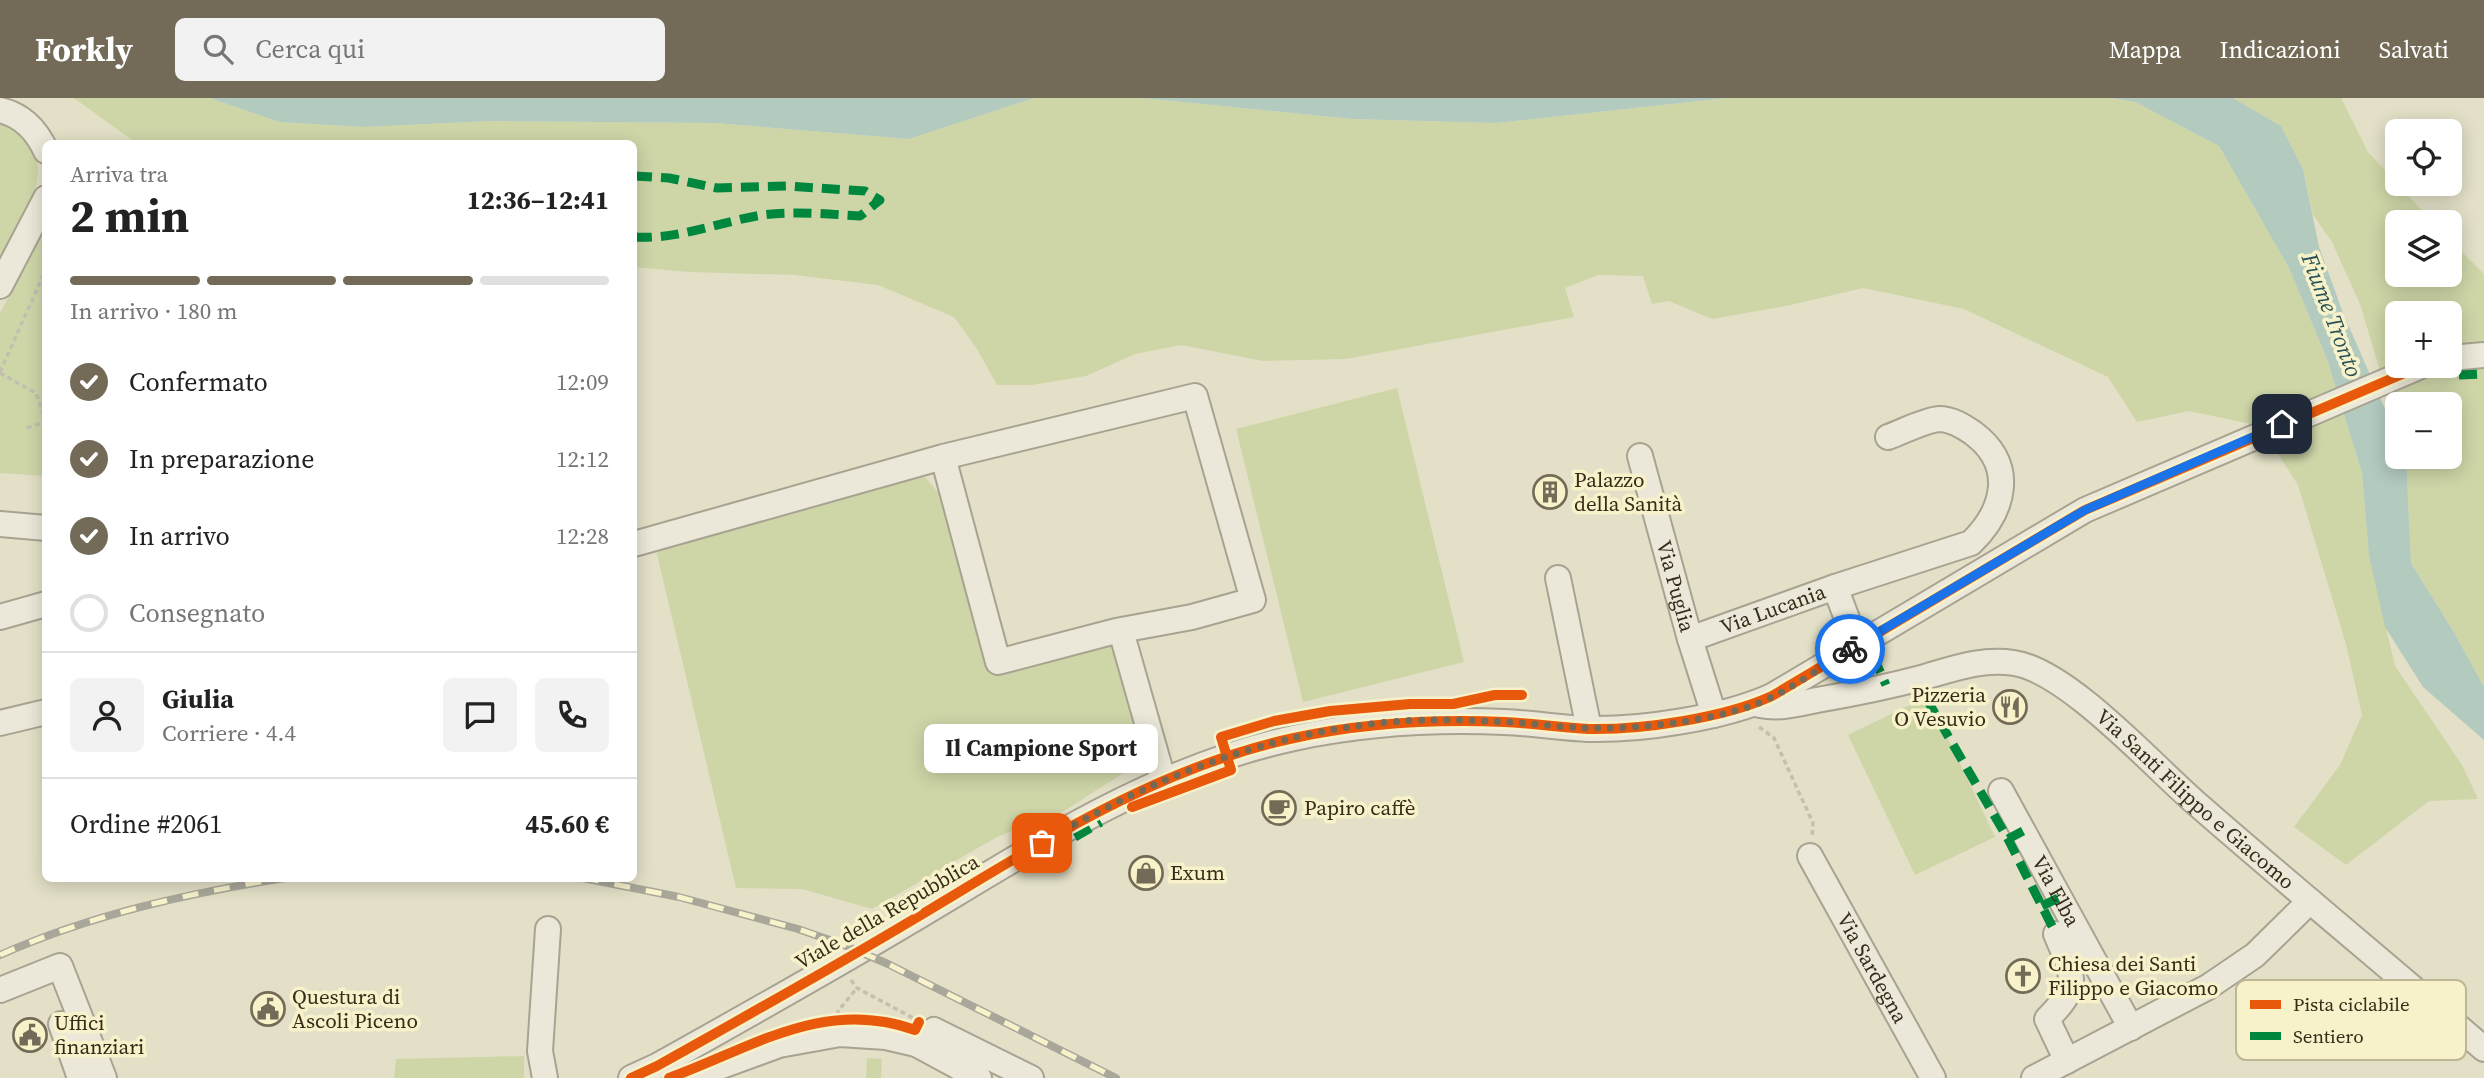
<!DOCTYPE html>
<html lang="it">
<meta charset="utf-8">
<style>
body{margin:0;font-family:"Source Serif 4",serif;background:#f2f2f2;color:#222;height:100vh;display:flex;flex-direction:column;font-size:26px;white-space:nowrap}
*{box-sizing:border-box;margin:0}
p{font-size:23px;color:#767676}
.icon{flex:none;width:38px;height:38px;fill:none;stroke:currentColor;stroke-width:2;stroke-linecap:round;stroke-linejoin:round}
.map{position:relative;flex:1;overflow:hidden}
.drawer{position:absolute;left:42px;top:42px;width:595px;height:742px;display:flex;flex-direction:column;background:#fff;border-radius:10px;box-shadow:0 4px 18px #0003}
.drawer>*{flex:none}
.tools{position:absolute;left:2385px;top:21px;display:grid;gap:14px}
.tools a{display:grid;place-items:center;width:77px;height:77px;border-radius:10px;background:#fff;box-shadow:0 4px 18px #0003;font-size:35px}
.pin{position:absolute;display:grid;place-items:center;width:60px;height:60px;color:#fff;margin:-30px;border-radius:14px;box-shadow:0 4px 10px #0006}
.courier{position:absolute;display:grid;place-items:center;width:70px;height:70px;margin:-35px;border:5px solid #1a73e8;border-radius:50%;background:#fff;color:#222;box-shadow:0 2px 9px #0007}
.bubble{position:absolute;height:49px;border-radius:10px;background:#fff;box-shadow:0 4px 18px #0003;font-size:23px;font-weight:700;line-height:49px;text-align:center}
.headline em{font-style:normal;font-weight:700}
.headline div{display:flex;flex-direction:column-reverse}
.headline{display:flex;align-items:center;justify-content:space-between;height:119px;padding:0 28px}
h1{font-size:46px;font-weight:700;line-height:52px}
.bar{display:grid;grid-template-columns:repeat(4,1fr);gap:10px 7px;align-content:center;height:84px;padding:0 28px}
.bar i{height:9px;border-radius:5px;background:#e0e0e0}
.bar .current{background:#736b57}
.bar p{grid-column:span 4}
.line{display:flex;align-items:center;gap:18px;padding:0 28px;border-top:2px solid #e0e0e0}
.line div{flex:1}
.round{display:grid;place-items:center;flex:none;width:74px;height:74px;border-radius:10px;background:#f2f2f2}
ol{padding:0 28px;list-style:none}
li{display:flex;align-items:center;gap:21px;height:77px}
li p{margin-inline-start:auto}
li .icon{padding:7px;border-radius:50%;background:#736b57;color:#fff;stroke-width:4}
li:last-child{color:#767676}
li i{width:38px;height:38px;border:4px solid #e0e0e0;border-radius:50%}
header{display:flex;align-items:center;gap:42px;box-sizing:border-box;height:98px;padding:0 35px;background:#736b57;color:#fff}
header strong{font-size:33px}
nav{display:flex;gap:38px;margin-inline-start:auto;font-size:24px}
.search{width:490px;height:63px;background:#f2f2f2;display:flex;align-items:center;gap:18px;box-sizing:border-box;padding:0 24px;border-radius:10px;color:#767676;font-size:26px}
.map>svg:first-child{display:block}
</style>
<header>
<strong>Forkly</strong>
<div class="search"><svg class="icon" aria-label="search" viewBox="0 0 24 24"><circle cx="10" cy="10" r="6"/><path d="M15 15l6 6"/></svg>Cerca qui</div>
<nav><a>Mappa</a><a>Indicazioni</a><a>Salvati</a></nav>
</header>
<div class="map">
<svg width="2484" height="980" viewBox="0 0 2484 980">
<rect width="100%" height="100%" fill="#e3e0c7"/>
<g fill="#ced6a8" fill-rule="evenodd">
<path d="M74 0H210L279 24 363 29 492 23 715 25 909 41 1034 0H1143L1352 21 1496 25 1727 0H2111L2135 4 2219 48 2289 170 2327 261 2362 375 2369 458 2395 568 2462 667 2478 701 2429 703 2346 767 2294 729 2340 667 2362 617 2346 546 2298 387 2260 328 2189 313 2137 324 2108 279 1964 211 1863 190 1786 208 1712 221 1669 203 1652 206 1643 178 1598 177 1565 190 1574 219 1346 261 1263 263 1181 247 1135 256 1086 278 1032 287H997L977 251 954 219 878 187 794 177 689 174 634 169V46L136 45Z"/>
<path d="M2233 0H2341L2368 54 2433 124H2398V177H2450V142L2484 176V589L2455 536 2411 465 2406 359H2450V306H2398L2397 329 2360 206 2332 144 2313 117 2303 71 2281 28ZM2398 215H2450V268H2398Z"/>
<path d="M0 25C15 29 26 37 33 51 51 87 16 130 0 161Z"/>
<path d="M45 131V378L0 375V215Z"/>
<path d="M1397 290 1464 564 1303 604 1236 331Z"/>
<path d="M908 376 926 380 942 399 991 573 1113 545 1141 636 1131 670 1066 712 997 739 872 811 802 791 736 790 655 448Z"/>
<path d="M1928 598 1995 739 1915 777 1848 637Z"/>
<path d="M524 958V980H394L396 961Z"/>
<path d="M867 960 882 961 881 980H866Z"/>
</g>
<g fill="#b3cabf">
<path d="M210 0H1034L909 41 715 25 492 23 363 29 279 24Z"/>
<path d="M1143 0H1727L1496 25 1352 21Z"/>
<path d="M2111 0H2233L2281 28 2303 71 2319 149 2343 215 2397 338 2398 359H2406L2411 465 2455 536 2484 589V642L2423 589 2385 529 2369 458 2362 375 2327 261 2289 170 2219 48 2135 4Z"/>
</g>
<g fill="none" stroke-linecap="round" stroke-linejoin="round">
<g stroke="#a8a391" stroke-width="28">
<g id="minor">
<path d="M0 12C22 17 37 33 46 53"/>
<path d="M0 188 46 100"/>
<path d="M2450 260 2484 257"/>
<path id="s1" d="M1640 358 1690 541 1714 617"/>
<path d="M0 426 46 430"/>
<path d="M634 446 943 359 998 564 1116 533 1192 519 1253 502 1195 298 943 359"/>
<path d="M1558 480 1589 631"/>
<path d="M1835 489 1971 445C2005 412 2016 367 1973 335 1963 328 1952 321 1939 321 1925 322 1902 334 1888 339"/>
<path d="M0 519 46 506"/>
<path d="M1121 533 1163 681"/>
<path id="s2" d="M1690 541 1835 489 1857 547"/>
<path id="s3" d="M1760 607C1780 611 1798 606 1817 602 1852 596 1887 589 1921 580 1953 571 1981 560 2014 565 2068 573 2154 669 2197 706 2292 789 2389 869 2484 951"/>
<path d="M0 625 46 614"/>
<path id="s4" d="M2001 693 2131 930"/>
<path id="s5" d="M1810 758 1933 980"/>
<path d="M2056 836C2073 877 2082 887 2047 921L2067 963"/>
<path d="M0 892 60 868 104 980"/>
<path d="M61 926 80 980"/>
<path d="M916 946 934 932 1031 980"/>
<path d="M545 980 540 953 548 831"/>
<path d="M631 980 657 968C743 920 829 872 914 821 1035 749 1154 670 1294 640 1364 625 1433 621 1504 624 1533 625 1561 630 1589 631 1642 632 1724 620 1772 598L2085 412 2421 268"/>
<path d="M689 980 779 947 840 936 886 939 916 946 979 980"/>
<path d="M2034 980 2208 889 2255 857 2310 803"/>
</g>
</g>
<g stroke="#c3c0b0" stroke-width="3.5" stroke-dasharray="5 3.5" stroke-linecap="butt">
<path d="M0 274 46 171"/>
<path d="M0 275 36 295 46 324"/>
<path d="M27 330 44 324"/>
<path d="M1759 629 1774 640 1813 725 1812 739"/>
<path d="M851 882 857 890 915 921"/>
<path d="M839 917 838 913 857 890"/>
</g>
<use href="#minor" stroke="#ebe8d9" stroke-width="24"/>
<g stroke="#a9a79a" stroke-width="8">
<g id="rail">
<path d="M583 780 679 799 798 831 844 847 888 866 1116 980"/>
<path d="M0 857C90 817 188 795 285 780"/>
</g>
</g>
<use href="#rail" stroke="#f7f2ca" stroke-width="5" stroke-dasharray="16" stroke-linecap="butt"/>
<g stroke="#00873e" stroke-width="9" stroke-dasharray="18 9" stroke-linecap="butt">
<path d="M634 78 669 80 717 90 786 88 865 93 880 102 860 118C828 116 794 113 762 117 720 124 677 142 634 139"/>
<path d="M2459 277 2484 276"/>
<path d="M1873 558 1886 587"/>
<path d="M1926 600 2008 741 2056 836"/>
<path d="M2008 741 2023 733"/>
<path d="M1028 766 1101 724"/>
<path d="M2042 808 2060 799"/>
</g>
<g stroke="#f7f2ca" stroke-width="15">
<g id="cycleway">
<path d="M1132 709 1231 672 1221 639 1274 623 1330 613 1410 606H1453L1495 597H1522"/>
<path d="M631 980 657 968C743 920 829 872 914 821 1035 749 1154 670 1294 640 1364 625 1433 621 1504 624 1533 625 1561 630 1589 631 1642 632 1724 620 1772 598L2085 412 2421 268"/>
<path d="M669 980C752 950 824 899 915 932L919 924"/>
</g>
</g>
<use href="#cycleway" stroke="#e8590c" stroke-width="10"/>
</g>
<g fill="none" stroke-linecap="round" stroke-linejoin="round">
<path stroke="#736b57" stroke-width="7" stroke-dasharray="0 12.6" d="M1042 745C1156 678 1268 634 1401 623 1435 621 1472 622 1507 624 1535 625 1563 630 1592 630 1640 631 1708 623 1754 607 1788 594 1819 570 1850 551"/>
<path stroke="#1a73e8" stroke-width="9" d="M1850 551 2085 412 2282 326"/>
</g>
<defs>
<g id="building-ring" transform="scale(1.75)"><circle r="9.5" fill="#f7f2ca" stroke="#736b57" stroke-width="1.5"/><path d="M-4-6H4V6H1V3H-1V6H-4ZM-2.5-4.3h1.7v1.8h-1.7ZM.8-4.3h1.7v1.8H.8ZM-2.5-1h1.7V.8h-1.7ZM.8-1h1.7V.8H.8Z" fill="#736b57"/></g>
<g id="restaurant-ring" transform="scale(1.75)"><circle r="9.5" fill="#f7f2ca" stroke="#736b57" stroke-width="1.5"/><path d="M-5-6h1v4h1v-4h1v4h1v-4h1v5L-1.5 .5V6h-2V.5L-5-1ZM5-6V6H3V1.5H1.5Q1.5-4 5-6Z" fill="#736b57"/></g>
<g id="cafe-ring" transform="scale(1.75)"><circle r="9.5" fill="#f7f2ca" stroke="#736b57" stroke-width="1.5"/><path d="M-5.5-4.5H6V0H3Q3 3.5 0 3.5H-2.5Q-5.5 3.5-5.5 0ZM3-3.2v2h1.7v-2ZM-6 4.5H4V6H-6Z" fill="#736b57"/></g>
<g id="shop-ring" transform="scale(1.75)"><circle r="9.5" fill="#f7f2ca" stroke="#736b57" stroke-width="1.5"/><path d="M-5-2.5h2.3a2.7 3.5 0 0 1 5.4 0H5L5.5 6h-11ZM-1.5-2.5h3a1.5 2.3 0 0 0-3 0Z" fill="#736b57"/></g>
<g id="church-ring" transform="scale(1.75)"><circle r="9.5" fill="#f7f2ca" stroke="#736b57" stroke-width="1.5"/><path d="M-1.2-6h2.4v3.5h3.3v2.4h-3.3V6h-2.4V-.1h-3.3v-2.4h3.3Z" fill="#736b57"/></g>
<g id="civic-ring" transform="scale(1.75)"><circle r="9.5" fill="#f7f2ca" stroke="#736b57" stroke-width="1.5"/><path d="M-.6-6.5H3V-4.5H.6V-3L4-1V1h2V6H-6V1h2V-1L-.6-3ZM-1.2 2.5V6h2.4V2.5Z" fill="#736b57"/></g>
</defs>
<g fill-rule="evenodd">
<use href="#building-ring" x="1550" y="394"/>
<use href="#restaurant-ring" x="2010" y="609"/>
<use href="#cafe-ring" x="1279" y="710"/>
<use href="#shop-ring" x="1146" y="775"/>
<use href="#church-ring" x="2023" y="878"/>
<use href="#civic-ring" x="268" y="911"/>
<use href="#civic-ring" x="30" y="937"/>
</g>
<g text-anchor="middle" stroke-width="7" stroke-linejoin="round" paint-order="stroke">
<g font-size="21" fill="#362c1a" stroke="#f7f2ca" text-anchor="start">
<text x="1574" y="389">Palazzo<tspan x="1574" dy="24">della Sanità</tspan></text>
<text x="1986" y="604" text-anchor="end">Pizzeria<tspan x="1986" dy="24">O Vesuvio</tspan></text>
<text x="1304" y="717">Papiro caffè</text>
<text x="1170" y="782">Exum</text>
<text x="2048" y="873">Chiesa dei Santi<tspan x="2048" dy="24">Filippo e Giacomo</tspan></text>
<text x="292" y="906">Questura di<tspan x="292" dy="24">Ascoli Piceno</tspan></text>
<text x="54" y="932">Uffici<tspan x="54" dy="24">finanziari</tspan></text>
</g>
<g font-size="21" fill="#362c1a" stroke="#f7f2ca">
<text dy="7" stroke="none"><textPath href="#s1" startOffset="135">Via Puglia</textPath></text>
<text dy="7" stroke="none"><textPath href="#s2" startOffset="88">Via Lucania</textPath></text>
<text dy="7" stroke="none"><textPath href="#s3" startOffset="488">Via Santi Filippo e Giacomo</textPath></text>
<text dy="7" stroke="none"><textPath href="#s4" startOffset="114">Via Elba</textPath></text>
<text transform="translate(887 814) rotate(-30)" y="7">Viale della Repubblica</text>
<text dy="7" stroke="none"><textPath href="#s5" startOffset="128">Via Sardegna</textPath></text>
</g>
<g font-size="23" font-style="italic" fill="#285257" stroke="#f7f2ca">
<text transform="translate(2332 217) rotate(69)" y="8">Fiume Tronto</text>
</g>
</g>
<rect x="2236" y="882" width="230" height="80" rx="10" fill="#f7f2ca" stroke="#bdb795" stroke-width="2"/>
<rect x="2250" y="902" width="31" height="9" fill="#e8590c"/>
<rect x="2250" y="934" width="31" height="8" fill="#00873e"/>
<g font-size="19" fill="#362c1a">
<text x="2293" y="913">Pista ciclabile</text>
<text x="2293" y="945">Sentiero</text>
</g>
</svg>
<div class="tools">
<a><svg class="icon" aria-label="locate" viewBox="0 0 24 24"><circle cx="12" cy="12" r="6"/><path d="M12 2v4M12 18v4M2 12h4M18 12h4"/></svg></a>
<a><svg class="icon" aria-label="layers" viewBox="0 0 24 24"><path d="M12 4l9 5-9 5-9-5zM3 14l9 5 9-5"/></svg></a>
<a>+</a>
<a>−</a>
</div>
<div class="pin" style="left:1042px;top:745px;background:#ea580c"><svg class="icon" aria-label="bag" viewBox="0 0 24 24"><path d="M5 8h14l-1 12H6zM9 8a3 3 0 0 1 6 0"/></svg></div>
<div class="pin" style="left:2282px;top:326px;background:#1f2937"><svg class="icon" aria-label="home" viewBox="0 0 24 24"><path d="M3 11l9-7 9 7M6 9v11h12V9"/></svg></div>
<div class="courier" style="left:1850px;top:551px"><svg class="icon" aria-label="bike" viewBox="0 0 24 24"><circle cx="6" cy="16" r="4"/><circle cx="18" cy="16" r="4"/><path d="M6 16l4-8h5l3 8M10 8l3 8H6M13 5h3"/></svg></div>
<div class="bubble" style="left:924px;top:626px;width:234px">Il Campione Sport</div>
<section class="drawer">
<div class="headline"><div><h1>2 min</h1><p>Arriva tra</p></div><em>12:36–12:41</em></div>
<div class="bar"><i class="current"></i><i class="current"></i><i class="current"></i><i></i><p>In arrivo · 180 m</p></div>
<ol>
<li><svg class="icon" aria-label="check" viewBox="0 0 24 24"><path d="M5 12l5 5 9-10"/></svg>Confermato<p>12:09</p></li>
<li><svg class="icon" aria-label="check" viewBox="0 0 24 24"><path d="M5 12l5 5 9-10"/></svg>In preparazione<p>12:12</p></li>
<li><svg class="icon" aria-label="check" viewBox="0 0 24 24"><path d="M5 12l5 5 9-10"/></svg>In arrivo<p>12:28</p></li>
<li><i></i>Consegnato</li>
</ol>
<div class="line" style="height:126px"><a class="round"><svg class="icon" aria-label="person" viewBox="0 0 24 24"><circle cx="12" cy="8" r="4"/><path d="M4 21q1-7 8-7t8 7"/></svg></a><div><b>Giulia</b><p>Corriere · 4.4</p></div><a class="round"><svg class="icon" aria-label="chat" viewBox="0 0 24 24"><path d="M4 5h16v11H9l-5 4z"/></svg></a><a class="round"><svg class="icon" aria-label="phone" viewBox="0 0 24 24"><path d="M5 4h4l2 5-3 2q2 4 5 5l2-3 5 2v4C11 20 4 13 5 4z"/></svg></a></div>
<div class="line" style="height:91px"><div>Ordine #2061</div><b>45.60 €</b></div>
</section>
</div>
